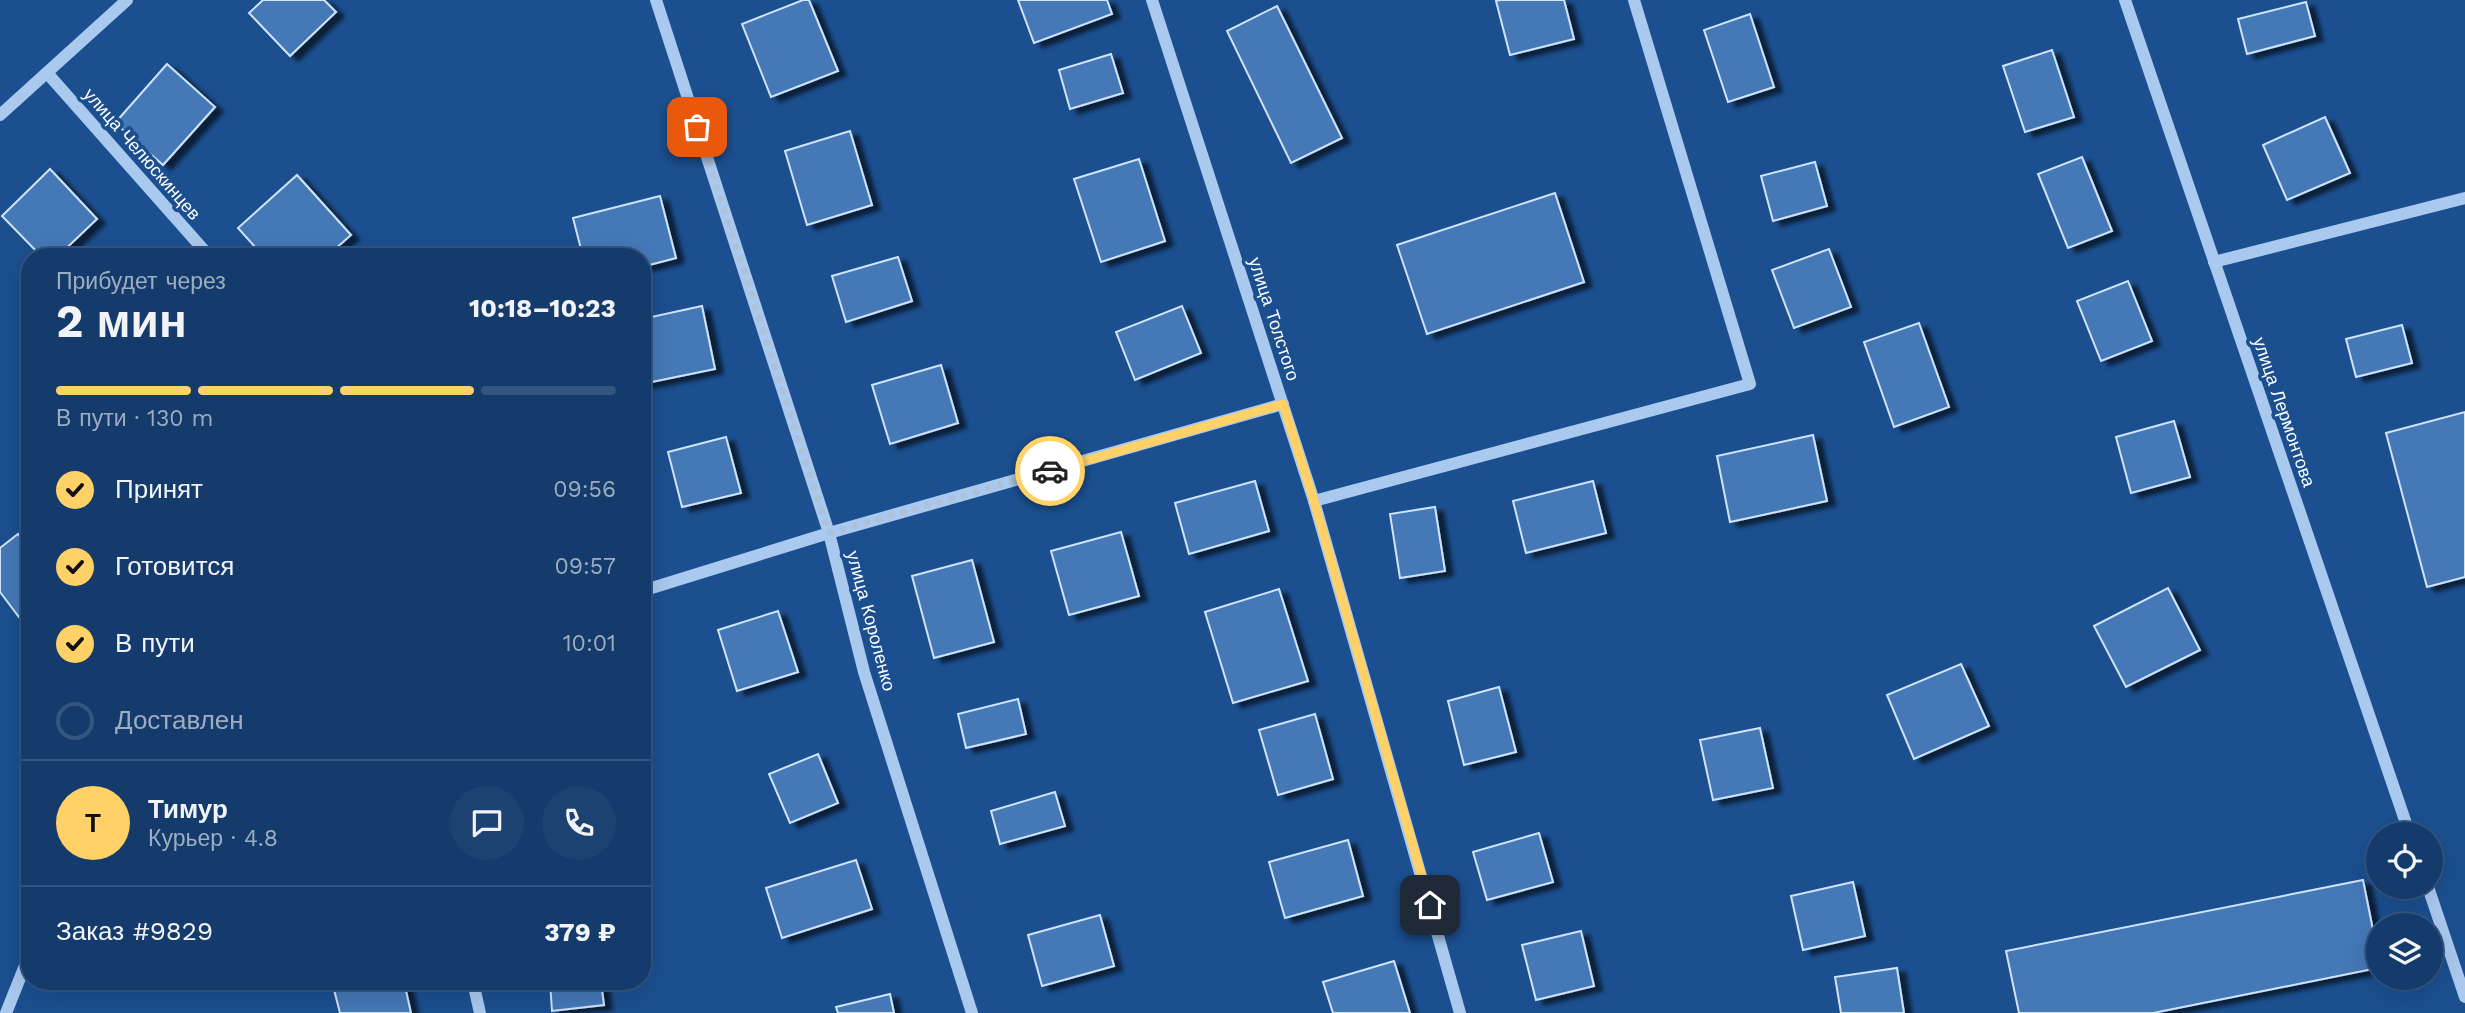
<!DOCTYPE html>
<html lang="ru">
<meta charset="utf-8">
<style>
body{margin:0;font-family:"Work Sans",sans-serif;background:#1d4271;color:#f1f3f6;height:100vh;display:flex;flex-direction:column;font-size:26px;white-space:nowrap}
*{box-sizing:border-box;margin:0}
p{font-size:23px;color:#9dadc1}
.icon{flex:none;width:38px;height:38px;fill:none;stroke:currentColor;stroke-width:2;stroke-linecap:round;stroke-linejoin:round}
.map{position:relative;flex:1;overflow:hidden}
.side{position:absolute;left:21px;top:248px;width:630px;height:742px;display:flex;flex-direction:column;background:#143b6b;border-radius:28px;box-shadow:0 7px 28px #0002,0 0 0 2px #33557e}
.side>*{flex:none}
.fabs{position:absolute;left:2366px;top:822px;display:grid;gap:14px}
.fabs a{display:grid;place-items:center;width:77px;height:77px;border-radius:50%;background:#143b6b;box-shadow:0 7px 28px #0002,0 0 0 2px #33557e;font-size:35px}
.pin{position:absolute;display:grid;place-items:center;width:60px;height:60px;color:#fff;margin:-30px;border-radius:14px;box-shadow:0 4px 10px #0006}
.courier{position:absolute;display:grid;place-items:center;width:70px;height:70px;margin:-35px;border:5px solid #ffd166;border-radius:50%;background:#fff;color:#222;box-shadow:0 2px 9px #0007}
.summary em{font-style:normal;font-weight:700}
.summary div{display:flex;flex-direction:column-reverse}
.summary{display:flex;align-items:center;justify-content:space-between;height:119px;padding:0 35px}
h1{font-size:46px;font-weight:700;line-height:52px}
.bar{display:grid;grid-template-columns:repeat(4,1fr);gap:10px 7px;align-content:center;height:84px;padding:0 35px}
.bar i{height:9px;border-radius:5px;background:#33557e}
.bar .selected{background:#ffd166}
.bar p{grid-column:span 4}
.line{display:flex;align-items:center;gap:18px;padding:0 35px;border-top:2px solid #33557e}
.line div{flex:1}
.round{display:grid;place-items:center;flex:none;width:74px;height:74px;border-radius:37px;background:#1d4271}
ol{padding:0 35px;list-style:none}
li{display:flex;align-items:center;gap:21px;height:77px}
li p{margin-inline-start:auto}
li .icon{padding:7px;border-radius:50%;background:#ffd166;color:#111;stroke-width:4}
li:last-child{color:#9dadc1}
li i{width:38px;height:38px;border:4px solid #33557e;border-radius:50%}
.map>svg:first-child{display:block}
</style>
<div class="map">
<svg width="2465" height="1013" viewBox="0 0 2465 1013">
<defs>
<filter id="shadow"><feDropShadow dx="8" dy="4.5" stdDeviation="2" flood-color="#0009"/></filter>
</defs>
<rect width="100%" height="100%" fill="#1b4f8f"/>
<g fill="#4478b7" stroke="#cfe3fa" stroke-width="2" filter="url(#shadow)">
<path d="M263 0H324L336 12 290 56 249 13Z"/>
<path d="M803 0H809L838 71 771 97 742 24Z"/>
<path d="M1018 0H1107L1112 14 1034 43Z"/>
<path d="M1500 0H1564L1574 39 1510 55 1496 1Z"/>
<path d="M2306 2 2315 36 2247 54 2238 19Z"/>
<path d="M1277 6 1342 138 1291 163 1227 31Z"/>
<path d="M1750 14 1774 87 1728 102 1704 30Z"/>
<path d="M2052 50 2074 117 2025 132 2003 66Z"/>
<path d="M1111 54 1123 93 1070 109 1059 70Z"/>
<path d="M167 64 215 107 163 165 115 123Z"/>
<path d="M2325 117 2350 173 2287 200 2263 145Z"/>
<path d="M850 131 872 205 807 225 785 151Z"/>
<path d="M2082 157 2112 231 2068 248 2038 174Z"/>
<path d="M1139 159 1165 241 1101 262 1074 179Z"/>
<path d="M1815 162 1827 206 1773 221 1761 176Z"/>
<path d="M50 169 97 219 57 257H42L2 216Z"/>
<path d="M297 175 351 235 326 257H264L238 228Z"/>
<path d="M1555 193 1584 282 1427 334 1397 245Z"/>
<path d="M660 196 676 258 642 267V257H583L573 218Z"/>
<path d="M1829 249 1851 307 1794 328 1772 270Z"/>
<path d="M898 257 912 301 846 322 832 276Z"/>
<path d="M2128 281 2152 341 2101 361 2077 301Z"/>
<path d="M702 306 715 369 642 384V319Z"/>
<path d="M1182 306 1201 353 1135 380 1116 332Z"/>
<path d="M1919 323 1949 407 1894 427 1864 342Z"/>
<path d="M2402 325 2412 363 2356 377 2346 339Z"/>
<path d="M941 365 958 423 890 444 872 385Z"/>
<path d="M2465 412V577L2427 587 2386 433Z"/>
<path d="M2174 421 2190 477 2131 493 2116 437Z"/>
<path d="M1813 435 1827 501 1730 522 1717 456Z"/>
<path d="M726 437 741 493 682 507 668 452Z"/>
<path d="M1255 481 1269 531 1189 554 1175 503Z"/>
<path d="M1593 481 1606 533 1526 553 1513 501Z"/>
<path d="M1435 507 1445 571 1400 578 1390 514Z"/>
<path d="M1121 532 1139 596 1069 615 1051 551Z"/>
<path d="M18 534 30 550V615L22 621 0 592V548Z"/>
<path d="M972 560 994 642 934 658 912 576Z"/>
<path d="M2168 588 2200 650 2126 687 2094 626Z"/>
<path d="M1279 589 1308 681 1233 703 1205 612Z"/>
<path d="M778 611 798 672 737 691 718 630Z"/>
<path d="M1961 664 1989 726 1914 759 1887 695Z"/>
<path d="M1499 687 1516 752 1464 765 1448 701Z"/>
<path d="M1018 699 1026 734 966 748 958 714Z"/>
<path d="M1315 714 1333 779 1278 795 1259 730Z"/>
<path d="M1760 728 1773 788 1713 800 1700 740Z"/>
<path d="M818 754 838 803 790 823 769 774Z"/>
<path d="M1055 792 1065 826 1000 844 991 811Z"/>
<path d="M1539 833 1553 882 1487 900 1473 852Z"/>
<path d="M1348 840 1363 896 1285 918 1269 862Z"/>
<path d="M856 860 872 909 782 938 766 888Z"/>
<path d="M2363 880 2378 955V968L2153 1013H2019L2006 951Z"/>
<path d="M1853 882 1865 936 1803 950 1791 896Z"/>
<path d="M1100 915 1114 966 1042 986 1028 935Z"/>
<path d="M1581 931 1594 986 1536 1000 1522 945Z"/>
<path d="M1394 961 1410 1013H1333L1323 982Z"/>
<path d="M1897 968 1904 1013H1841L1835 977Z"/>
<path d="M332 982H404L411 1013H340Z"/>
<path d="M550 982H601L604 1005 552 1011Z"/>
<path d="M890 994 894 1013H838L836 1007Z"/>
</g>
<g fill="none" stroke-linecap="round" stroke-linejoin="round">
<g stroke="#a9c9ee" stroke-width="12">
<path d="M656 0 829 533 864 672 972 1013"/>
<path d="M1152 0 1314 501 1460 1013"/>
<path d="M2125 0 2410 835"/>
<path d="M48 74 210 257"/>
<path d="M0 115 127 0"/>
<path d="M2214 262 2465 198"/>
<path d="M1314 501 1750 384 1634 0"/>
<path d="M642 591 829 533 1283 404"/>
<path d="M2428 887 2465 997"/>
<path d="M473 982 480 1013"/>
<path d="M6 1013 30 953"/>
</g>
</g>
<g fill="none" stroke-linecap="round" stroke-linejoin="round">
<path stroke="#afc1d8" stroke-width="7" stroke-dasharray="0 12.6" d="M697 127 829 533 1050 471"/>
<path stroke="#ffd166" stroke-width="9" d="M1050 471 1283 404 1314 501 1430 905"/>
</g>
<g text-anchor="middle" stroke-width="7" stroke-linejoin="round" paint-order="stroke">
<g font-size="18" fill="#fff" stroke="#1b4f8f">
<text transform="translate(142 154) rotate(49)" y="6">улица Челюскинцев</text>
<text transform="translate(1274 319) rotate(72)" y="6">улица Толстого</text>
<text transform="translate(2284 412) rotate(71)" y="6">улица Лермонтова</text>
<text transform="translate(871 621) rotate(75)" y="6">улица Короленко</text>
</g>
</g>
</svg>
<div class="fabs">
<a><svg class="icon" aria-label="locate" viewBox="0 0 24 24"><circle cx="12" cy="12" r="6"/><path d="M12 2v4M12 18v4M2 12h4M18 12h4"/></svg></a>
<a><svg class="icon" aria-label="layers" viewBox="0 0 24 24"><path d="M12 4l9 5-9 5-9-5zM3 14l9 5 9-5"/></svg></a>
</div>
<div class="pin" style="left:697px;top:127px;background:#ea580c"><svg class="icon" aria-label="bag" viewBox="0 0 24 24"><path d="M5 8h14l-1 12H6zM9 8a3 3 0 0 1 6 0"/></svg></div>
<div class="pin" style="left:1430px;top:905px;background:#1f2937"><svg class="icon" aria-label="home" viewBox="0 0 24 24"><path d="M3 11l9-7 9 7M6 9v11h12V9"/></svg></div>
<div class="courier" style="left:1050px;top:471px"><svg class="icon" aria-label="car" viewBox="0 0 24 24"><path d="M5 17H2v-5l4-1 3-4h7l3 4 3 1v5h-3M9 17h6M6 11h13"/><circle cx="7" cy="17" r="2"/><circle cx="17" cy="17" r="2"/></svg></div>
<section class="side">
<div class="summary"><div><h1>2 мин</h1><p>Прибудет через</p></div><em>10:18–10:23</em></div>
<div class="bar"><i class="selected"></i><i class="selected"></i><i class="selected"></i><i></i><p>В пути · 130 m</p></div>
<ol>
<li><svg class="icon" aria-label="check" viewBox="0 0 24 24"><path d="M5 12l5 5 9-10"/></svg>Принят<p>09:56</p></li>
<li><svg class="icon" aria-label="check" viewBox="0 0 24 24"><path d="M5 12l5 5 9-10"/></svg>Готовится<p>09:57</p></li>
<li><svg class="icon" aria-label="check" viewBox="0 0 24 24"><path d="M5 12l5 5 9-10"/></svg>В пути<p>10:01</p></li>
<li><i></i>Доставлен</li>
</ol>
<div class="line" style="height:126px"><b class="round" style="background:#ffd166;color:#111">Т</b><div><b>Тимур</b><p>Курьер · 4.8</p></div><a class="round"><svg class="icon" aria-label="chat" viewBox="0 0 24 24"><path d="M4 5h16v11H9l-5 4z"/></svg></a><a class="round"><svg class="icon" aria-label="phone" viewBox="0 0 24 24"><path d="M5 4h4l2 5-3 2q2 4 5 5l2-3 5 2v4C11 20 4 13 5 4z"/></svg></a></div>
<div class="line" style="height:91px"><div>Заказ #9829</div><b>379 ₽</b></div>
</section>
</div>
